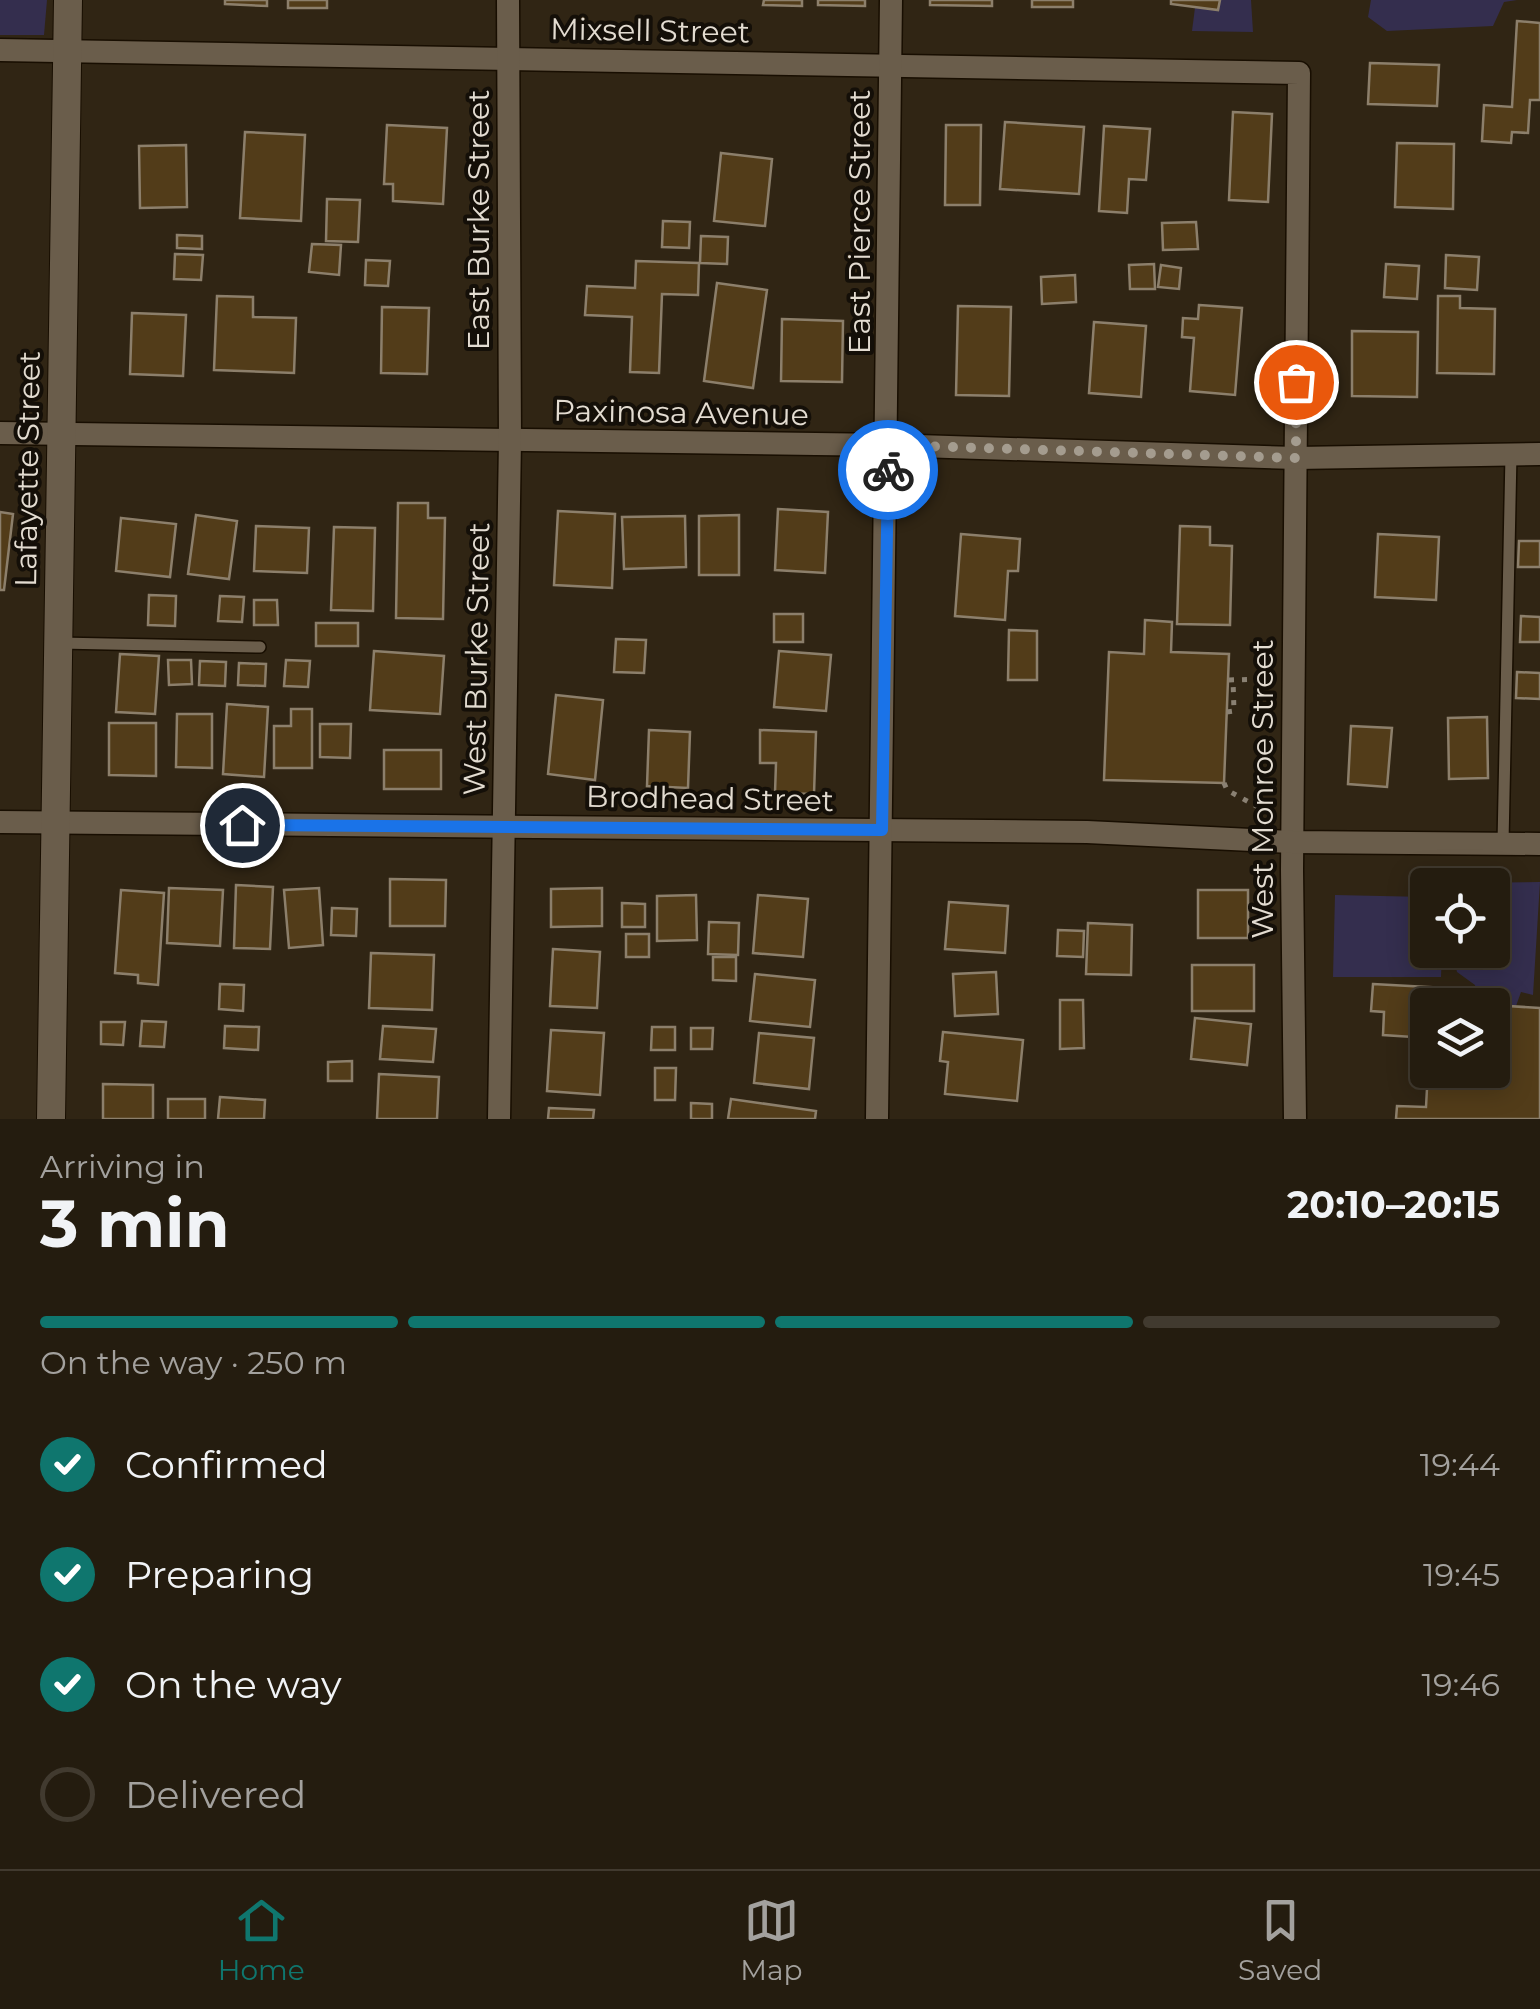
<!DOCTYPE html>
<meta charset="utf-8">
<style>
body{margin:0;font-family:Montserrat,sans-serif;background:#30291d;color:#f1f3f6;height:100vh;display:flex;flex-direction:column;font-size:38px;white-space:nowrap}
*{box-sizing:border-box;margin:0}
p{font-size:32px;color:#a3a19e}
.icon{flex:none;width:55px;height:55px;fill:none;stroke:currentColor;stroke-width:2;stroke-linecap:round;stroke-linejoin:round}
.map{position:relative;height:1119px;overflow:hidden}
.sheet{display:flex;flex-direction:column;background:#241c0f;flex:1}
.sheet>*{flex:none}
.controls{position:absolute;left:1410px;top:868px;display:grid;gap:20px}
.controls a{display:grid;place-items:center;width:100px;height:100px;border-radius:10px;background:#241c0f;box-shadow:0 5px 25px #0003,0 0 0 2px #413a2f;font-size:50px}
.pin{position:absolute;display:grid;place-items:center;width:85px;height:85px;color:#fff;margin:-42px;border:5px solid #fff;border-radius:50%;box-shadow:0 2px 10px #0007}
.courier{position:absolute;display:grid;place-items:center;width:100px;height:100px;margin:-50px;border:8px solid #1a73e8;border-radius:50%;background:#fff;color:#222;box-shadow:0 2px 12px #0007}
.summary em{font-style:normal;font-weight:700}
.summary div{display:flex;flex-direction:column-reverse}
.summary{display:flex;align-items:center;justify-content:space-between;height:170px;padding:0 40px}
h1{font-size:65px;font-weight:700;line-height:75px}
.bar{display:grid;grid-template-columns:repeat(4,1fr);gap:15px 10px;align-content:center;height:120px;padding:0 40px}
.bar i{height:12px;border-radius:8px;background:#413a2f}
.bar .current{background:#0f766e}
.bar p{grid-column:span 4}
ol{padding:0 40px;list-style:none}
li{display:flex;align-items:center;gap:30px;height:110px}
li p{margin-inline-start:auto}
li .icon{padding:10px;border-radius:50%;background:#0f766e;color:#fff;stroke-width:4}
li:last-child{color:#a3a19e}
li i{width:55px;height:55px;border:5px solid #413a2f;border-radius:50%}
.menu{display:flex;justify-content:space-around;align-items:center;height:140px;border-top:2px solid #413a2f;background:#241c0f;font-size:28px;color:#a3a19e}
.menu a{display:grid;justify-items:center;gap:5px}
.menu .current{color:#0f766e}
.map>svg:first-child{display:block}
</style>
<div class="map">
<svg width="1540" height="1119" viewBox="0 0 1540 1119">
<rect width="100%" height="100%" fill="#302514"/>
<g fill="#342e4e">
<path d="M0 0H47L44 35H0Z"/>
<path d="M1196 0H1251L1253 32 1192 31Z"/>
<path d="M1371 0H1517L1504 2 1493 26 1387 31 1368 17Z"/>
<path d="M1540 882 1533 995 1521 992 1516 1006 1478 1005 1475 985 1457 972 1452 950H1492V885L1453 883Z"/>
<path d="M1335 895 1427 897 1428 950H1442L1441 977H1333Z"/>
</g>
<g fill="#523c19" stroke="#8c7f6b" stroke-width="2.5">
<path d="M225 0H267V6L225 4Z"/>
<rect x="288" y="0" width="39" height="8"/>
<path d="M764 0H802V6L763 5Z"/>
<path d="M818 0H865V6L818 5Z"/>
<path d="M930 0H992V6L930 5Z"/>
<rect x="1032" y="0" width="41" height="7"/>
<path d="M1171 0H1220L1218 10 1171 4Z"/>
<path d="M1517 21 1540 23V100H1530L1528 133 1512 132 1511 143 1482 141 1484 105 1512 107Z"/>
<path d="M1370 63 1439 65 1437 106 1368 104Z"/>
<path d="M1233 112 1272 114 1268 202 1229 200Z"/>
<path d="M1005 122 1084 127 1079 194 1000 189Z"/>
<path d="M387 125 447 128 443 204 393 201V184H384Z"/>
<path d="M946 125H981L980 205H945Z"/>
<path d="M1104 126 1150 129 1146 180 1129 179 1127 213 1099 211Z"/>
<path d="M245 132 305 135 301 221 240 218Z"/>
<path d="M1397 143 1454 144 1453 209 1395 207Z"/>
<path d="M186 145 187 207 140 208 139 146Z"/>
<path d="M721 153 772 159 765 226 714 221Z"/>
<path d="M327 199 360 200 358 242 326 241Z"/>
<path d="M663 221 690 222 689 248 662 247Z"/>
<path d="M1196 222 1198 249 1163 250 1162 223Z"/>
<path d="M177 235 202 236V249L177 248Z"/>
<path d="M701 236 728 237 727 264 700 263Z"/>
<path d="M312 244 341 245 339 275 309 272Z"/>
<path d="M175 254 203 255 201 280 174 279Z"/>
<path d="M1446 255 1479 257 1477 290 1445 288Z"/>
<path d="M366 260 390 261 388 286 365 285Z"/>
<path d="M636 261 699 263 698 295 662 294 659 373 630 372 632 317 585 315 587 286 635 288Z"/>
<path d="M1154 264 1155 289H1130L1129 265Z"/>
<path d="M1386 264 1419 266 1417 299 1384 297Z"/>
<path d="M1161 265 1181 268 1179 289 1158 287Z"/>
<path d="M1075 275 1076 302 1042 304 1041 277Z"/>
<path d="M717 283 767 290 753 388 704 381Z"/>
<path d="M217 296 253 297V317L296 318 294 373 214 370Z"/>
<path d="M1438 296H1460V308L1495 309 1494 374 1437 373Z"/>
<path d="M1199 305 1242 308 1235 395 1190 391 1194 338 1182 337 1183 318 1198 319Z"/>
<path d="M958 306 1011 307 1009 396 956 395Z"/>
<path d="M382 307 429 308 427 374 381 373Z"/>
<path d="M132 313 186 315 183 376 130 374Z"/>
<path d="M782 319 843 321 842 382 781 381Z"/>
<path d="M1094 322 1146 326 1141 397 1089 393Z"/>
<path d="M1352 331 1418 332 1417 397 1352 396Z"/>
<path d="M398 503H428V518H445L443 619 396 618Z"/>
<path d="M778 509 828 512 825 573 775 570Z"/>
<path d="M558 511 615 514 612 588 554 585Z"/>
<path d="M0 512 13 514 4 590H0Z"/>
<path d="M196 515 237 521 229 579 188 574Z"/>
<path d="M739 515V575H699V516Z"/>
<path d="M685 516 686 567 624 569 622 517Z"/>
<path d="M121 518 176 524 170 577 116 571Z"/>
<path d="M256 526 309 528 307 573 254 571Z"/>
<path d="M1180 526 1210 527V545L1232 546 1230 625 1177 624Z"/>
<path d="M334 527 375 528 373 611 331 610Z"/>
<path d="M961 534 1020 539 1018 571H1008L1005 620 955 616Z"/>
<path d="M1378 534 1439 537 1436 600 1375 597Z"/>
<path d="M1519 541H1540V567H1518Z"/>
<path d="M149 595 176 596 175 626 148 625Z"/>
<path d="M220 596 244 597 242 622 218 621Z"/>
<path d="M254 600H277L278 625H254Z"/>
<rect x="774" y="614" width="29" height="28"/>
<path d="M1521 616 1540 617V642H1520Z"/>
<path d="M1145 620 1172 622 1171 652 1229 654 1224 783 1104 780 1109 652 1144 654Z"/>
<rect x="316" y="623" width="42" height="23"/>
<path d="M1009 630 1037 631V680H1008Z"/>
<path d="M616 639 646 640 644 673 614 672Z"/>
<path d="M374 651 444 656 440 714 370 710Z"/>
<path d="M779 651 831 655 826 711 774 707Z"/>
<path d="M120 654 159 656 155 714 116 712Z"/>
<path d="M168 660H191L192 684 169 685Z"/>
<path d="M286 660 310 661 308 687 284 686Z"/>
<path d="M200 661 226 662 225 686 199 685Z"/>
<path d="M239 663 266 664 265 686 238 685Z"/>
<path d="M1517 672 1540 673V699L1516 698Z"/>
<path d="M556 695 603 700 595 780 548 774Z"/>
<path d="M227 704 268 707 264 777 223 774Z"/>
<path d="M291 709H312V768H274V726H291Z"/>
<path d="M177 714H212V768L176 767Z"/>
<path d="M1487 717 1488 778 1449 779 1448 718Z"/>
<path d="M109 723H156V776L109 775Z"/>
<path d="M320 724H351L350 758 320 757Z"/>
<path d="M1351 726 1392 728 1387 787 1348 784Z"/>
<path d="M649 730 690 732 688 788 647 786Z"/>
<path d="M760 730 816 732 814 794 775 793 776 763H760Z"/>
<rect x="384" y="750" width="57" height="39"/>
<path d="M390 879 446 880 445 926H390Z"/>
<path d="M236 885 273 887 270 949 234 948Z"/>
<path d="M169 888 223 890 220 946 167 943Z"/>
<path d="M319 888 323 945 289 948 284 890Z"/>
<path d="M602 888V926L551 927V889Z"/>
<path d="M121 890 164 893 158 985 138 983V975L115 973Z"/>
<rect x="1198" y="890" width="50" height="48"/>
<path d="M696 895 697 940 657 941V896Z"/>
<path d="M758 895 808 899 803 957 753 953Z"/>
<path d="M949 902 1008 906 1005 953 945 949Z"/>
<path d="M622 903 645 904V927H622Z"/>
<path d="M332 908 357 909 356 936 331 935Z"/>
<path d="M709 922 739 923 738 955 708 954Z"/>
<path d="M1088 923 1132 925 1131 975 1086 974Z"/>
<path d="M1058 930 1084 931 1083 957 1057 956Z"/>
<rect x="626" y="934" width="23" height="23"/>
<path d="M553 949 600 952 597 1008 550 1006Z"/>
<path d="M371 953 434 955 432 1010 369 1008Z"/>
<path d="M713 957H736V981L713 980Z"/>
<rect x="1192" y="965" width="62" height="46"/>
<path d="M996 972 998 1014 955 1016 953 974Z"/>
<path d="M755 974 815 980 810 1027 750 1021Z"/>
<path d="M220 984 244 985 243 1011 219 1009Z"/>
<path d="M1373 984 1464 989 1463 1003 1492 1005H1428V1038L1383 1035 1384 1012 1371 1011Z"/>
<path d="M1060 1000H1083L1084 1048 1060 1049Z"/>
<path d="M1492 1005 1540 1008V1119H1396L1397 1106 1426 1107 1428 1070H1492Z"/>
<path d="M1195 1018 1251 1024 1247 1065 1191 1059Z"/>
<path d="M142 1021 166 1022 164 1047 140 1046Z"/>
<path d="M101 1022H125L123 1045 101 1044Z"/>
<path d="M225 1026 259 1027 258 1050 224 1048Z"/>
<path d="M383 1026 436 1029 433 1062 380 1059Z"/>
<path d="M652 1027H675V1050H651Z"/>
<path d="M691 1028H713L712 1049H691Z"/>
<path d="M551 1030 604 1033 600 1095 547 1091Z"/>
<path d="M943 1032 1023 1040 1017 1101 945 1094 948 1062 940 1061Z"/>
<path d="M759 1033 814 1038 809 1089 754 1083Z"/>
<path d="M352 1061V1081H328V1062Z"/>
<path d="M655 1068H676L675 1100H655Z"/>
<path d="M379 1074 439 1077 437 1119H377Z"/>
<path d="M103 1084 153 1085V1119H103Z"/>
<path d="M220 1097 265 1100 264 1119H218Z"/>
<rect x="168" y="1099" width="37" height="20"/>
<path d="M731 1099 816 1111 815 1119H728Z"/>
<path d="M691 1103 712 1104V1119H691Z"/>
<path d="M549 1108 594 1110 593 1119H548Z"/>
</g>
<g fill="none" stroke-linecap="round" stroke-linejoin="round">
<g stroke="#180e01" stroke-width="14">
<g id="service">
<path d="M59 643 260 647"/>
<path d="M1503 843 1511 454"/>
</g>
</g>
<g stroke="#180e01" stroke-width="25">
<g id="minor">
<path d="M0 50 1299 73 1292 870 1295 1119"/>
<path d="M0 433 888 445 1296 458 1540 454"/>
<path d="M0 822 1087 832 1292 842 1540 844"/>
<path d="M499 1119 510 440 508 0"/>
<path d="M877 1119 891 0"/>
</g>
</g>
<g stroke="#180e01" stroke-width="30">
<path id="tertiary" d="M51 1119 68 0"/>
</g>
<g stroke="#8a8173" stroke-width="5" stroke-dasharray="5 8" stroke-linecap="butt">
<path d="M1229 680 1268 679"/>
<path d="M1227 712 1234 711 1233 680"/>
<path d="M1224 783 1227 790 1265 811"/>
</g>
<use href="#service" stroke="#6a5d4b" stroke-width="11"/>
<use href="#minor" stroke="#6a5d4b" stroke-width="22"/>
<use href="#tertiary" stroke="#6a5d4b" stroke-width="28"/>
</g>
<g fill="none" stroke-linecap="round" stroke-linejoin="round">
<path stroke="#a49c8f" stroke-width="10" stroke-dasharray="0 18" d="M888 470V445L1296 458V382"/>
<path stroke="#1a73e8" stroke-width="12" d="M242 825 882 830 888 470"/>
</g>
<g text-anchor="middle" stroke-width="8" stroke-linejoin="round" paint-order="stroke">
<g font-size="30" fill="#e3dcd1" stroke="#140f08">
<text transform="translate(650 31) rotate(1)" y="10">Mixsell Street</text>
<text transform="translate(479 220) rotate(-90)" y="10">East Burke Street</text>
<text transform="translate(860 222) rotate(-90)" y="10">East Pierce Street</text>
<text transform="translate(681 413) rotate(1)" y="10">Paxinosa Avenue</text>
<text transform="translate(28 469) rotate(-89)" y="10">Lafayette Street</text>
<text transform="translate(477 659) rotate(-89)" y="10">West Burke Street</text>
<text transform="translate(1263 789) rotate(-90)" y="10">West Monroe Street</text>
<text transform="translate(710 799) rotate(1)" y="10">Brodhead Street</text>
</g>
</g>
</svg>
<div class="controls">
<a><svg class="icon" aria-label="locate" viewBox="0 0 24 24"><circle cx="12" cy="12" r="6"/><path d="M12 2v4M12 18v4M2 12h4M18 12h4"/></svg></a>
<a><svg class="icon" aria-label="layers" viewBox="0 0 24 24"><path d="M12 4l9 5-9 5-9-5zM3 14l9 5 9-5"/></svg></a>
</div>
<div class="pin" style="left:1296px;top:382px;background:#ea580c"><svg class="icon" aria-label="bag" viewBox="0 0 24 24"><path d="M5 8h14l-1 12H6zM9 8a3 3 0 0 1 6 0"/></svg></div>
<div class="pin" style="left:242px;top:825px;background:#1f2937"><svg class="icon" aria-label="home" viewBox="0 0 24 24"><path d="M3 11l9-7 9 7M6 9v11h12V9"/></svg></div>
<div class="courier" style="left:888px;top:470px"><svg class="icon" aria-label="bike" viewBox="0 0 24 24"><circle cx="6" cy="16" r="4"/><circle cx="18" cy="16" r="4"/><path d="M6 16l4-8h5l3 8M10 8l3 8H6M13 5h3"/></svg></div>
</div>
<section class="sheet">
<div class="summary"><div><h1>3 min</h1><p>Arriving in</p></div><em>20:10–20:15</em></div>
<div class="bar"><i class="current"></i><i class="current"></i><i class="current"></i><i></i><p>On the way · 250 m</p></div>
<ol>
<li><svg class="icon" aria-label="check" viewBox="0 0 24 24"><path d="M5 12l5 5 9-10"/></svg>Confirmed<p>19:44</p></li>
<li><svg class="icon" aria-label="check" viewBox="0 0 24 24"><path d="M5 12l5 5 9-10"/></svg>Preparing<p>19:45</p></li>
<li><svg class="icon" aria-label="check" viewBox="0 0 24 24"><path d="M5 12l5 5 9-10"/></svg>On the way<p>19:46</p></li>
<li><i></i>Delivered</li>
</ol>
</section>
<nav class="menu">
<a class="current"><svg class="icon" aria-label="home" viewBox="0 0 24 24"><path d="M3 11l9-7 9 7M6 9v11h12V9"/></svg>Home</a>
<a><svg class="icon" aria-label="map" viewBox="0 0 24 24"><path d="M3 6l6-2 6 2 6-2v14l-6 2-6-2-6 2zM9 4v14M15 6v14"/></svg>Map</a>
<a><svg class="icon" aria-label="saved" viewBox="0 0 24 24"><path d="M7 4h10v16l-5-4-5 4z"/></svg>Saved</a>
</nav>
